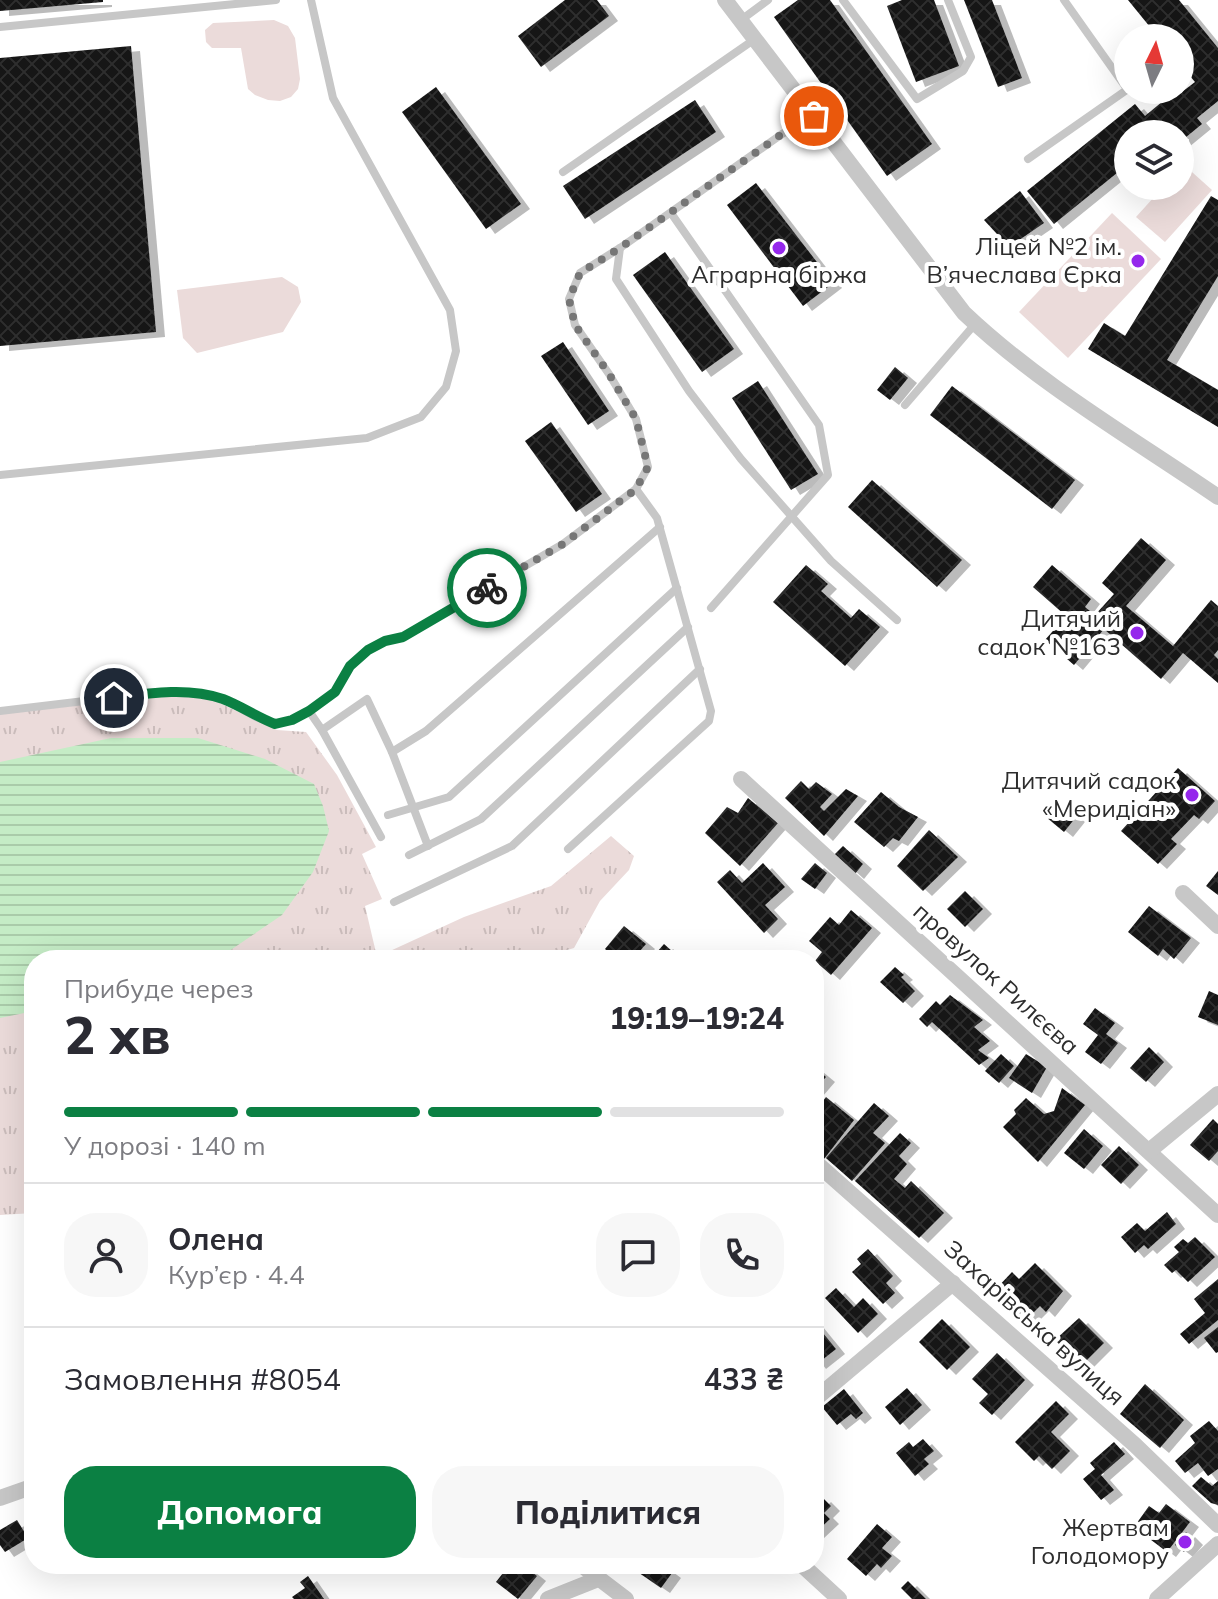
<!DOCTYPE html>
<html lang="uk">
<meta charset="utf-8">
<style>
body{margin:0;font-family:Mulish,sans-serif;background:#f7f7f7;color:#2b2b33;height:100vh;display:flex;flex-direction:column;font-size:30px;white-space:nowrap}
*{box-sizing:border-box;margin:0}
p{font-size:26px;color:#7c7c81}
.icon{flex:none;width:44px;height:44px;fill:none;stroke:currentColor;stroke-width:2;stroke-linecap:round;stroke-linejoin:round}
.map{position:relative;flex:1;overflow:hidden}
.side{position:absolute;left:24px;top:950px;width:800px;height:624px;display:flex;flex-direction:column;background:#fff;border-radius:32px;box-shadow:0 8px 32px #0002}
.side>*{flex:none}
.needle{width:52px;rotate:5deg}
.fabs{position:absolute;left:1114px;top:24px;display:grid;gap:16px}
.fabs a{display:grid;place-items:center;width:80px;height:80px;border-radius:50%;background:#fff;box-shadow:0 8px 32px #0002;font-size:40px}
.pin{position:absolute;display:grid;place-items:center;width:68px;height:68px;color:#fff;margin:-34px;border:4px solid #fff;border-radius:50%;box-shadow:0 2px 8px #0007}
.courier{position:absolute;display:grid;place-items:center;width:80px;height:80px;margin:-40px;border:6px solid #0b8043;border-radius:50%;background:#fff;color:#222;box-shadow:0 2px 10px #0007}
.head em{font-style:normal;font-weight:800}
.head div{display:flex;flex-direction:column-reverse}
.head{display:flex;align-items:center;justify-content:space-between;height:136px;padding:0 40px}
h1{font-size:52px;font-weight:800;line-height:60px}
.bar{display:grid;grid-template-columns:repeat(4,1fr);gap:12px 8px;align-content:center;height:96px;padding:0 40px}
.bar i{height:10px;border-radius:6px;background:#e1e1e2}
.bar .on{background:#0b8043}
.bar p{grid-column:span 4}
.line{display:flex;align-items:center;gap:20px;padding:0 40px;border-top:2px solid #e1e1e2}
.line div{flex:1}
.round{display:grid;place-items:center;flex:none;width:84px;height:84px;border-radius:32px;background:#f7f7f7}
.action{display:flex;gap:16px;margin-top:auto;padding:16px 40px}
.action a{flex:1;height:92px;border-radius:32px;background:#0b8043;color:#fff;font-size:32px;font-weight:800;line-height:92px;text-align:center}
.action a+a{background:#f7f7f7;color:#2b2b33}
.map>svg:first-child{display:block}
</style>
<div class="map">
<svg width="1218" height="1599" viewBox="0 0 1218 1599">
<defs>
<pattern id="park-tufts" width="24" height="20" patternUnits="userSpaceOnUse" patternTransform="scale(2)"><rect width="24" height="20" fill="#ebdbda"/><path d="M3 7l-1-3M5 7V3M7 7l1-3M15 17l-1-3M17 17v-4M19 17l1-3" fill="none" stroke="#cabcbb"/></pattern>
<pattern id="water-rules" width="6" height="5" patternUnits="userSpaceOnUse" patternTransform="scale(2)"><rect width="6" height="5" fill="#c5ecc6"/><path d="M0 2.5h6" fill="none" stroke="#aacbaa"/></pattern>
<pattern id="building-cross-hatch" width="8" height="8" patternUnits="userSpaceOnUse" patternTransform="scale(2)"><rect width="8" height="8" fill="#141414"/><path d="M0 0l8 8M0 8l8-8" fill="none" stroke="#2e2e2e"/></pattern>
<filter id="shadow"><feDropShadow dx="9" dy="5" stdDeviation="0" flood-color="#0004"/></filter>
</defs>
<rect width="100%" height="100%" fill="#fff"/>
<g fill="#ebdbda">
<path d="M274 20 288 26 295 38 300 79 298 89 291 97 280 101 268 100 255 95 248 89 241 48H212L206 42 205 30 213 23Z"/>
<path d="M1183 164 1212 190 1165 242 1136 217 1164 186H1180V168Z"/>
<path d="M1112 213 1161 259 1068 358 1019 312Z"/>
<path d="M282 277 298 287 301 302 283 332 197 353 183 338 177 290Z"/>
</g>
<path fill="url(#park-tufts)" d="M160 696 209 698 277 730 306 732 337 775 376 847 362 854 382 899 365 906 377 957 464 917 551 886 611 836 634 856 629 870 600 901 574 948 533 960H34V1213L0 1215V714Z"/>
<path fill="url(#water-rules)" d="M111 738H198L265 759 314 784 323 806 329 831 313 872 282 915 216 960H34V1011L0 1018V762Z"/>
<g fill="url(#building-cross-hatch)" filter="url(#shadow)">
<path d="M0 0H103V2L0 11Z"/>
<path d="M565 0H597L609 16 541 67 518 36Z"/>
<path d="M798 0H830L932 144 887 176 774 17Z"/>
<path d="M902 0H934L959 66 916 82 887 6Z"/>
<path d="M964 0H992L1022 78 998 87Z"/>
<path d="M1128 0H1179L1218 48V101L1197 118 1202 124 1180 142V134H1128V164L1054 224 1027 191 1135 104 1145 116 1175 91 1178 95 1195 82 1180 64V38H1159Z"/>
<path d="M131 46 156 332 0 346V58Z"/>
<path d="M436 87 521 204 486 229 402 112Z"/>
<path d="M695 100 716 132 585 219 563 186Z"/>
<path d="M756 183 833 283 803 306 727 205Z"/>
<path d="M1020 191 1044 223 1009 247 984 220Z"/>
<path d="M1211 196 1218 200V276L1167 360 1218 390V427L1088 349 1104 323 1125 336Z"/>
<path d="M665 252 734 349 702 372 633 275Z"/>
<path d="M563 342 609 411 588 425 541 356Z"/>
<path d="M895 367 908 378 890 400 877 390Z"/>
<path d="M758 381 818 474 791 490 732 398Z"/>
<path d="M952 386 1075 480 1052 509 930 415Z"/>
<path d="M551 422 602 494 576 512 525 441Z"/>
<path d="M872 480 962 560 937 587 848 507Z"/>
<path d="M1141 538 1166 560 1126 606 1173 646 1211 600 1218 606V650L1214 655 1218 659V683L1183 653 1161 679 1104 629 1074 665 1045 640 1066 616 1033 587 1052 565 1091 599 1085 607 1095 615 1114 594 1102 583Z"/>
<path d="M806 565 828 584 821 591 851 618 859 609 880 627 845 666 773 602Z"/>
<path d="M1178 768 1215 801 1199 819 1194 815 1171 839 1177 844 1158 864 1121 831Z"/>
<path d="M801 781 809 789 816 782 832 794 820 807 824 811 846 789 858 796 824 836 785 798Z"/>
<path d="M881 792 899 807 918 817 899 841 893 838 884 847 854 822Z"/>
<path d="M748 798 778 823 740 866 705 833 727 807 738 813Z"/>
<path d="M1059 802 1076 817 1064 832 1046 817Z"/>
<path d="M929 830 958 857 923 891 897 866Z"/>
<path d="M843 846 863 864 855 874 834 855Z"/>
<path d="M763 863 785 887 765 905 778 919 764 933 717 882 730 870 742 883Z"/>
<path d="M815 863 827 873 815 889 801 879Z"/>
<path d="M1218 871V895L1206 886Z"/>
<path d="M965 891 983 909 965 927 947 909Z"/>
<path d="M1149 906 1191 938 1174 959 1163 949 1158 956 1128 932Z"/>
<path d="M851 910 872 928 831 975 815 961 822 952 809 941 830 917 839 925Z"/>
<path d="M624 926 646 944 632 960H618L605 949Z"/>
<path d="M664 944 682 960H650Z"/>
<path d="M895 967 904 975 901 977 915 991 903 1003 880 982Z"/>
<path d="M1209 991 1218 995V1025L1198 1017Z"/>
<path d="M950 995 983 1020 974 1027 990 1041 978 1050 989 1058 979 1065 932 1022 927 1027 919 1019 936 1001 940 1005Z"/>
<path d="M1095 1008 1115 1023 1106 1034 1118 1043 1101 1064 1085 1052 1098 1035 1083 1024Z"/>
<path d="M1149 1047 1164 1062 1146 1082 1130 1068Z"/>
<path d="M1001 1054 1014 1066 999 1083 985 1071Z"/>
<path d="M1026 1054 1047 1067 1032 1093 1009 1078Z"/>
<path d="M814 1067 826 1077 814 1091Z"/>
<path d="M1062 1088 1085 1105 1038 1162 1003 1127 1016 1114 1014 1110 1026 1098 1044 1114 1054 1111Z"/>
<path d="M826 1097 854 1120 824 1159 814 1151V1113Z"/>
<path d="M874 1103 889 1116 873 1133 885 1143 852 1181 826 1158Z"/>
<path d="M1213 1119 1218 1124V1151L1209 1161 1190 1145Z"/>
<path d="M1084 1129 1103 1146 1084 1169 1064 1153Z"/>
<path d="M900 1133 911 1143 899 1156 907 1164 894 1179 905 1188 911 1181 944 1213 919 1238 855 1181Z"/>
<path d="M1119 1146 1139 1165 1121 1184 1101 1165Z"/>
<path d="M1167 1212 1176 1224 1148 1249 1144 1245 1135 1253 1121 1237 1137 1223 1145 1231Z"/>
<path d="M1195 1237 1215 1257 1188 1282 1176 1270 1172 1273 1164 1265 1179 1252 1174 1247 1183 1239 1188 1243Z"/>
<path d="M868 1249 893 1276 886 1283 895 1293 883 1304 852 1272 861 1264 857 1259Z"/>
<path d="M1035 1263 1063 1291 1046 1312 1040 1306 1026 1320 995 1290 1012 1272 1019 1279Z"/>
<path d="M1218 1279V1320L1189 1344 1180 1334 1205 1313 1194 1299Z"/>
<path d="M836 1288 854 1307 863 1298 878 1314 858 1333 825 1298Z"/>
<path d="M1079 1318 1104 1343 1081 1366 1055 1340Z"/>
<path d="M942 1319 970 1347 947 1370 919 1342Z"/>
<path d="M814 1322 836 1349 817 1364 814 1360Z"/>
<path d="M1218 1327V1352L1216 1353 1204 1338Z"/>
<path d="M997 1353 1025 1380 992 1415 979 1403 988 1394 972 1379Z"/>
<path d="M1145 1384 1184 1420 1160 1448 1120 1414Z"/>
<path d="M907 1388 922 1405 900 1425 885 1407Z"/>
<path d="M844 1389 863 1413 856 1419 851 1414 837 1425 822 1407Z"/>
<path d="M1056 1401 1069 1414 1051 1432 1070 1451 1052 1469 1039 1456 1034 1461 1015 1442Z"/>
<path d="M1209 1421 1218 1431V1469L1208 1476 1198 1463 1185 1473 1175 1461 1195 1443 1190 1436Z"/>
<path d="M923 1439 934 1451 924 1459 929 1464 915 1476 896 1453 909 1442 913 1447Z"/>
<path d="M1114 1442 1125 1454 1101 1475 1114 1490 1101 1500 1083 1479 1095 1469 1090 1463Z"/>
<path d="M1201 1477 1212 1486 1218 1481V1505L1211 1503 1192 1486Z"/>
<path d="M814 1496 818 1501 822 1497 831 1506 824 1513 830 1519 814 1534Z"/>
<path d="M1166 1504 1190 1522 1167 1552 1134 1527 1149 1506 1159 1513Z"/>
<path d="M17 1520 28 1538 5 1552 0 1545V1530Z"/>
<path d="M877 1524 892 1537 882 1548 892 1556 881 1568 877 1564 866 1576 847 1559Z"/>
<path d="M1186 1532 1194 1540 1184 1552 1175 1545Z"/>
<path d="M510 1564H522L537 1576 518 1599 496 1582Z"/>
<path d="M630 1564H660L672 1573 661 1588 629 1566Z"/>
<path d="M308 1576 324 1599H294L292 1597 305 1588 300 1582Z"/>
<path d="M908 1581 926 1599H912L901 1588Z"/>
</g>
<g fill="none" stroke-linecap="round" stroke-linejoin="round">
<g stroke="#c7c7c7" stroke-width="8">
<path d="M843 0 917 99 963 71 971 57 948 0"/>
<path d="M1064 0 1127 89"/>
<path d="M741 20 768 0"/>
<path d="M0 27 276 0"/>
<path d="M1028 159 1128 89"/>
<path d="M563 172 755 39"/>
<path d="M671 213 819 425 828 475 711 608"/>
<path d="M620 248 616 279 689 391 741 459 831 561 897 620"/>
<path d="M905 405 975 324"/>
<path d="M0 475 367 438 421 417 446 387 456 351 450 310 333 98 311 0"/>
<path d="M0 711 160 692 204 694 227 701 256 717 275 724 292 720 309 711 335 692 350 666 368 650 385 641 403 637 563 544 636 489 648 467 636 419 609 374 575 325 569 299 580 273 620 248 782 134 814 116"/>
<path d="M309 711 322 730"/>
<path d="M392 752 426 731 660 527"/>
<path d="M388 815 449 797 677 588"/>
<path d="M381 837 322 730 367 699 392 752 428 846"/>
<path d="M568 849 709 721 711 711 657 518 636 489"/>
<path d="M409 855 481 819 688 627"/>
<path d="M394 902 512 846 700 669"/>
</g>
<g stroke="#c7c7c7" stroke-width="16">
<path d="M725 0 964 313C1040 385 1132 438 1218 497"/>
<path d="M741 779 1218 1215"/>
<path d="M1183 893 1218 926"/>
<path d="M1149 1151 1218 1094"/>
<path d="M814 1161 1135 1445 1218 1525"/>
<path d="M814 1400 953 1283"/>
<path d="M0 1498 34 1486"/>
<path d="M580 1564 626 1599"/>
<path d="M801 1564 839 1599"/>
<path d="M548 1599 598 1579"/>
<path d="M1157 1599 1218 1544"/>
</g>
</g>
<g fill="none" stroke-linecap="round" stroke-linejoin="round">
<path stroke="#767676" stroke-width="8" stroke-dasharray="0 14.4" d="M487 588 563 544 615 505 636 489 648 467 636 419 609 374 575 325 569 299 580 273 620 248 782 134 814 116"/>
<path stroke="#0b8043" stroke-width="10" d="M114 698C150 693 188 687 223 699 241 706 257 717 275 724L292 720 309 711 335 692 350 666 368 650 385 641 403 637 487 588"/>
</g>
<g fill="#9527ec" stroke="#fff" stroke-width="3">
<circle cx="779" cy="248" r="8"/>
<circle cx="1138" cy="261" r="8"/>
<circle cx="1137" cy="633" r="8"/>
<circle cx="1192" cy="795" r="8"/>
<circle cx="1185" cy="1542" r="8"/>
</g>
<g text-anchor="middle" stroke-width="8" stroke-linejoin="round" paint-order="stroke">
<g font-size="24" fill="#2d2d2d" stroke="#fff" text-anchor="end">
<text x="1122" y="255">Ліцей №2 ім.<tspan x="1122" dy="28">В’ячеслава Єрка</tspan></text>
<text x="779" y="283" text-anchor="middle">Аграрна біржа</text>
<text x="1121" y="627">Дитячий<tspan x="1121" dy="28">садок №163</tspan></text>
<text x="1176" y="789">Дитячий садок<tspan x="1176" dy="28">«Меридіан»</tspan></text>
<text x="1169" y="1536">Жертвам<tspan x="1169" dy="28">Голодомору</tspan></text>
</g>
<g font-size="24" fill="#2d2d2d" stroke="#fff">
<text transform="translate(996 979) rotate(42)" y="8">провулок Рилєєва</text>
<text transform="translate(1034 1323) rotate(42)" y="8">Захарівська вулиця</text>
</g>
</g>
</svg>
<div class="fabs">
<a><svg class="needle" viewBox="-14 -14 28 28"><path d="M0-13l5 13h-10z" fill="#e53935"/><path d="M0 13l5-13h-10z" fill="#7c7c81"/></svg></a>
<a><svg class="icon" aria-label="layers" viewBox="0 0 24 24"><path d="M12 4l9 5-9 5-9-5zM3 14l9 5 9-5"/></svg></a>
</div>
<div class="pin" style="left:814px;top:116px;background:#ea580c"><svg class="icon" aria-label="bag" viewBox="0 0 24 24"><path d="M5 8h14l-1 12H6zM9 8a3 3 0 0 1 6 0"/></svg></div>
<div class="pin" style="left:114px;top:698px;background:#1f2937"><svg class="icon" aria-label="home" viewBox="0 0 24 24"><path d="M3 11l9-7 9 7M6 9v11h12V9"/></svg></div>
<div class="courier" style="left:487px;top:588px"><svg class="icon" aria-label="bike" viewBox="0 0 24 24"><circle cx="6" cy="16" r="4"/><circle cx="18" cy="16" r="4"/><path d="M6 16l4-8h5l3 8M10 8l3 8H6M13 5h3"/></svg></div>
<section class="side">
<div class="head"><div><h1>2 хв</h1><p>Прибуде через</p></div><em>19:19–19:24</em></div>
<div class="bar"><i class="on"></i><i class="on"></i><i class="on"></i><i></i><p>У дорозі · 140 m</p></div>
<div class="line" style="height:144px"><a class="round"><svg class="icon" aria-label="person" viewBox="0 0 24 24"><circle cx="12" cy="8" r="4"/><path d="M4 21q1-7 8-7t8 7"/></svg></a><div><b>Олена</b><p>Кур’єр · 4.4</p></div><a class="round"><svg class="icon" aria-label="chat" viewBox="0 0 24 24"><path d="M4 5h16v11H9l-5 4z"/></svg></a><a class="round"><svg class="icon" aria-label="phone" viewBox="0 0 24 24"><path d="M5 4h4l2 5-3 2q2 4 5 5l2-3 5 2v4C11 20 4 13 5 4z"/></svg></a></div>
<div class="line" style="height:104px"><div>Замовлення #8054</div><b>433 ₴</b></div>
<div class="action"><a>Допомога</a><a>Поділитися</a></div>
</section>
</div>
